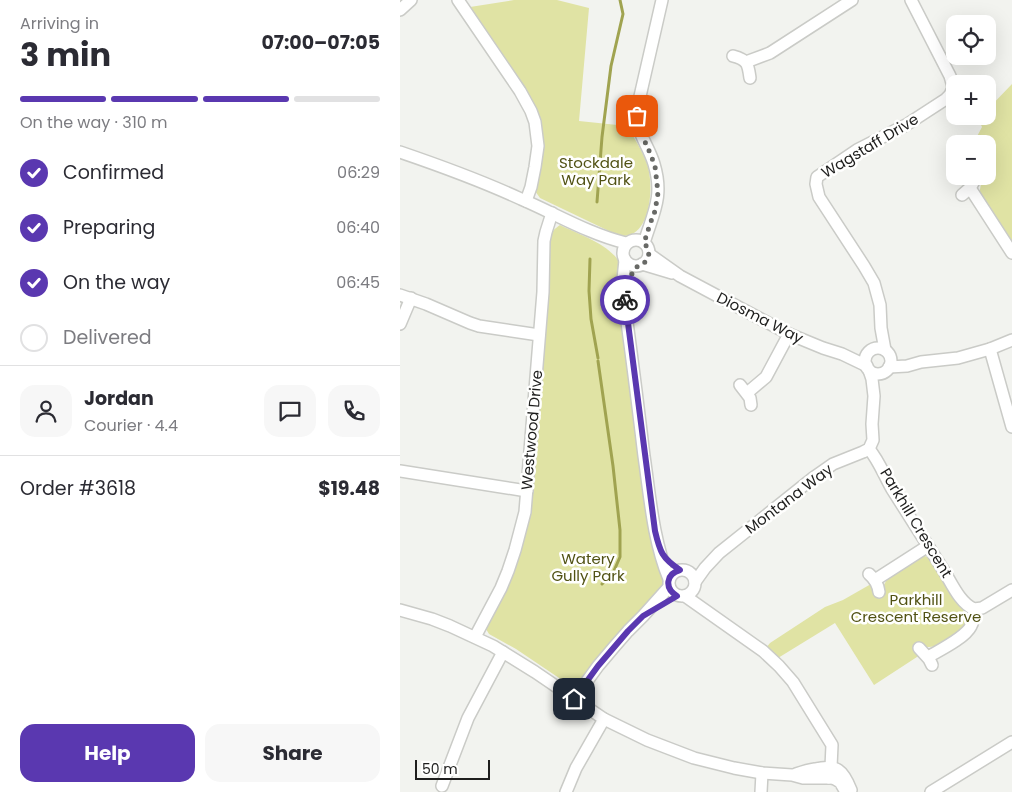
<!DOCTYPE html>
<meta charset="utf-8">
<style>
body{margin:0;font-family:Poppins,sans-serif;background:#f7f7f7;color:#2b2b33;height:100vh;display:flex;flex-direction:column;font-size:19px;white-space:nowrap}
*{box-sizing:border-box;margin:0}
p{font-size:16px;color:#7c7c81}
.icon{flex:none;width:28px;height:28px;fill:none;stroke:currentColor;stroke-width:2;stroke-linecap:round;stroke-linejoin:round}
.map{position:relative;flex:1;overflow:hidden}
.drawer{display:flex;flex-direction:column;background:#fff;width:400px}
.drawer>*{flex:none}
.controls{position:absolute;left:546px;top:15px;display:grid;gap:10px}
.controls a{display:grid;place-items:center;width:50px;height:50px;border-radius:10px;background:#fff;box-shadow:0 5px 20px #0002;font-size:25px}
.scale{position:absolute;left:15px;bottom:12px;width:75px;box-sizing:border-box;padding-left:5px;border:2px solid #1e1e1d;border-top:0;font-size:14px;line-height:18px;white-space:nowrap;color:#1e1e1d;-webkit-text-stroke:4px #fffffe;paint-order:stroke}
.pin{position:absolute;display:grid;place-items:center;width:42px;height:42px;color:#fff;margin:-21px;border-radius:10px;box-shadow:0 2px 8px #0006}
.courier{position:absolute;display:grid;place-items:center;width:50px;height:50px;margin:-25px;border:4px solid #5a38b0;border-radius:50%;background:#fff;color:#222;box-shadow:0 1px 6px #0007}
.overview em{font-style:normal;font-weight:700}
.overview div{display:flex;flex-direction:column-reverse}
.overview{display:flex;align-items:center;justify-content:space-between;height:85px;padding:0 20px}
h1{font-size:32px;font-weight:700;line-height:38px}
.bar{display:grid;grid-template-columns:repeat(4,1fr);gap:8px 5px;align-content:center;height:60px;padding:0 20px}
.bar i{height:6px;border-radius:4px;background:#e1e1e2}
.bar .on{background:#5a38b0}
.bar p{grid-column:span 4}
.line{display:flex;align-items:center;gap:12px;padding:0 20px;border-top:1px solid #e1e1e2}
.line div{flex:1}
.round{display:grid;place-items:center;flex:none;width:52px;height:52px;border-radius:15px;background:#f7f7f7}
ol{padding:0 20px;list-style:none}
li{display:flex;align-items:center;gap:15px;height:55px}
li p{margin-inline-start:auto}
li .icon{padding:5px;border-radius:50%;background:#5a38b0;color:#fff;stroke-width:4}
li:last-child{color:#7c7c81}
li i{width:28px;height:28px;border:2px solid #e1e1e2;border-radius:50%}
.cta{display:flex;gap:10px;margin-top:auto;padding:10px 20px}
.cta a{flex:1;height:58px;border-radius:15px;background:#5a38b0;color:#fff;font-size:20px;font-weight:700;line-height:58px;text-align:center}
.cta a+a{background:#f7f7f7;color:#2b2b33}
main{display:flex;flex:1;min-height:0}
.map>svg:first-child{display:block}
</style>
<main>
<section class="drawer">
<div class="overview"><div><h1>3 min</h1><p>Arriving in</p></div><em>07:00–07:05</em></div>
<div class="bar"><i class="on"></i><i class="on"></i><i class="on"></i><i></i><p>On the way · 310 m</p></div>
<ol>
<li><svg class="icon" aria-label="check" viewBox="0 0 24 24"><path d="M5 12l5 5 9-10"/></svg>Confirmed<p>06:29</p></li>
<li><svg class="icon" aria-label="check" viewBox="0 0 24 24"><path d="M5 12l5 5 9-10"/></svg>Preparing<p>06:40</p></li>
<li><svg class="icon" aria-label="check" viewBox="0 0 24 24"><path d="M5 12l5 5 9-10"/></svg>On the way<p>06:45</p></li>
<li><i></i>Delivered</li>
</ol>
<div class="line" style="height:90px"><a class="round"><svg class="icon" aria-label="person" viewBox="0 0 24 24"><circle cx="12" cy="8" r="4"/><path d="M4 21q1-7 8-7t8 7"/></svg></a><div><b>Jordan</b><p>Courier · 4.4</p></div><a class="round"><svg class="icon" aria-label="chat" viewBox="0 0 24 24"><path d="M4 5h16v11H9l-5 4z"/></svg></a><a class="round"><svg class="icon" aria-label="phone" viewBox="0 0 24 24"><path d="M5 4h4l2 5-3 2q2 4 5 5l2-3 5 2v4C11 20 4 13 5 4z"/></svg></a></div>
<div class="line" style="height:65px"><div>Order #3618</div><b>$19.48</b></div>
<div class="cta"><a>Help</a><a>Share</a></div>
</section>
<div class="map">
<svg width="612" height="792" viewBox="0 0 612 792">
<rect width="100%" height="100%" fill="#f2f3ef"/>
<g fill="#e0e3a4">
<path d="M114 0H157L189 8 179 121 227 126C234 138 243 151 247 164 254 183 252 235 224 236 220 236 217 235 213 233L140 198 135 191 141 130 94 45 70 7Z"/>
<path d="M612 84V245L579 195 581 184 576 176H588V144H573L582 127 578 118 580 116H588V109Z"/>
<path d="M160 225C178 234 212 245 220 264L265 580C261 597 240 612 228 624 218 634 208 645 199 656 192 666 185 680 174 684L165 682 116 649 89 634 86 629 121 548 150 239C151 232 154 229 160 225Z"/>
<path d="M525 556 531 559C537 569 570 614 567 623 565 631 556 634 550 638 540 645 533 649 521 646L520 655 474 685 435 623 378 658 366 648 370 643 425 607 443 600 471 584 483 588C487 573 507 565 519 557Z"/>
</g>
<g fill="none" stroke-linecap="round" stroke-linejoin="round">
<g stroke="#a0a350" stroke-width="3">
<path d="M197 202 202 137 211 66 223 14 220 0"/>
<path d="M190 259 189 291 191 319 198 358"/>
<path d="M198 361 213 466 220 530V557L213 573 202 584"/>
</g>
<g stroke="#cacbc7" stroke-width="14">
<g id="minor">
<path d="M58 0 120 91 131 111 135 122 138 146 135 167 131 187 126 201"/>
<path d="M0 10 11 0"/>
<path d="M333 56C348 60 348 64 350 78"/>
<path d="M346 62 370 53 452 0"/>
<path d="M0 152C41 166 82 181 121 199 156 214 189 234 226 243"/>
<path d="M570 188 612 253"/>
<path d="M562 195 570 188 576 178"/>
<circle cx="236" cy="253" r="13"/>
<path d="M244 243C253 213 264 197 254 164 250 150 241 138 238 125 236 118 237 112 238 105L262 0"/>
<path d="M249 254 280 276 389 334 423 348 442 354 467 366"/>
<path d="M225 260 223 279 225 308C232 357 238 406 244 456 250 497 253 540 269 579"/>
<path d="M242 264 272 273"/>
<path d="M0 295 26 304 70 323 79 326 139 335"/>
<path d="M0 324 11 298"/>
<circle cx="478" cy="361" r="13"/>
<path d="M590 349 612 427"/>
<path d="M485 350 481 328 480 305 474 283 464 266 419 197 416 184 417 177 420 175 457 150 506 125 546 99 550 95 553 88 552 83 550 76 511 0"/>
<path d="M489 367 507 366 521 362 558 358 590 349 612 340"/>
<path d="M340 385 350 398 351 405"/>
<path d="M347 393 366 377 389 334"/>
<path d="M469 449C479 461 484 475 492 489 509 516 526 543 544 571 552 584 560 603 574 609L582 608 612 590"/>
<path d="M0 471 127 491"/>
<circle cx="282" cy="583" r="13"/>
<path d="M469 574C475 579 478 584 479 592"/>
<path d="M475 580 528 546"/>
<path d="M295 582 305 568 319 553 413 478 433 464 463 452 469 449 473 440 472 424 474 396 472 379 469 370"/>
<path d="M285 596 363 651 379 666 393 682 432 745 431 767 429 778"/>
<path d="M0 610 32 619 50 626 93 646 135 672 204 719 247 740 294 758 334 768 362 773 392 775 403 778H431L435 779 440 782 446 792"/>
<path d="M75 637 101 588 108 571 115 550 125 512 143 292 144 241 146 232 152 213"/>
<path d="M519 648 529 659 532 665"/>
<path d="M528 657C540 650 565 638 571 626 574 621 574 615 574 609"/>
<path d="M174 699 198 666 214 647 228 631 243 616 269 587"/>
<path d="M396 774C402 772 408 770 415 769 437 764 443 770 451 790"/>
<path d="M42 786 68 718 103 652"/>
<path d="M166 792 176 768 204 719"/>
<path d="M361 792 362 773"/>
<path d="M531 792 612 742"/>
</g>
</g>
<use href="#minor" stroke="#fff" stroke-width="11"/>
</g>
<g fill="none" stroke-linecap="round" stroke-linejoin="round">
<path stroke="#686966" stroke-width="5" stroke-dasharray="0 9" d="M225 300C224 292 231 271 238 266 240 264 243 264 245 262 251 256 249 249 244 243L250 224 255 211 258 193 255 166 250 153 238 126 237 116"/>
<path stroke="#5a38b0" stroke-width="6" d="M174 699 198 666 228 631 243 616 277 596C264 588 266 574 280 570 262 558 260 552 255 531L225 300"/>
</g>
<g text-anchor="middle" stroke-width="5" stroke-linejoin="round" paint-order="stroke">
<g font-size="15" fill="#1e1e1d" stroke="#fffffe">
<text transform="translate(470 146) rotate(-31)" y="5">Wagstaff Drive</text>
<text transform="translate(360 318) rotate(27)" y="5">Diosma Way</text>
<text transform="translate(132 430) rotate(-85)" y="5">Westwood Drive</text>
<text transform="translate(389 499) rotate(-37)" y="5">Montana Way</text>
<text transform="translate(516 523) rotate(59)" y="5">Parkhill Crescent</text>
</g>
<g font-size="15" fill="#515214" stroke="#fffffe">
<text x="196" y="168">Stockdale<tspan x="196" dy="17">Way Park</tspan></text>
<text x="188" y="564">Watery<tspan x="188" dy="17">Gully Park</tspan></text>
<text x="516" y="605">Parkhill<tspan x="516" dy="17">Crescent Reserve</tspan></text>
</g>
</g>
</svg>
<div class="controls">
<a><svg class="icon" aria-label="locate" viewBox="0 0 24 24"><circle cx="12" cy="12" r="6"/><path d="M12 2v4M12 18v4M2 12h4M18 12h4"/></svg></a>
<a>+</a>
<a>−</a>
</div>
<div class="scale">50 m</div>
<div class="pin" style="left:237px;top:116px;background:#ea580c"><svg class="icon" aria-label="bag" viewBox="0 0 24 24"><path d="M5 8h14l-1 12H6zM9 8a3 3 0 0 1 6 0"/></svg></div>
<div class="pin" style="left:174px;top:699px;background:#1f2937"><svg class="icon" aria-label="home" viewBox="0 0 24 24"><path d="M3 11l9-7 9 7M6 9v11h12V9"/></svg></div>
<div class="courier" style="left:225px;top:300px"><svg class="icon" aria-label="bike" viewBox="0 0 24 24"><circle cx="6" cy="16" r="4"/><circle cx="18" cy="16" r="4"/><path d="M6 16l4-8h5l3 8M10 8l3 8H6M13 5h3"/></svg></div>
</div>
</main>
